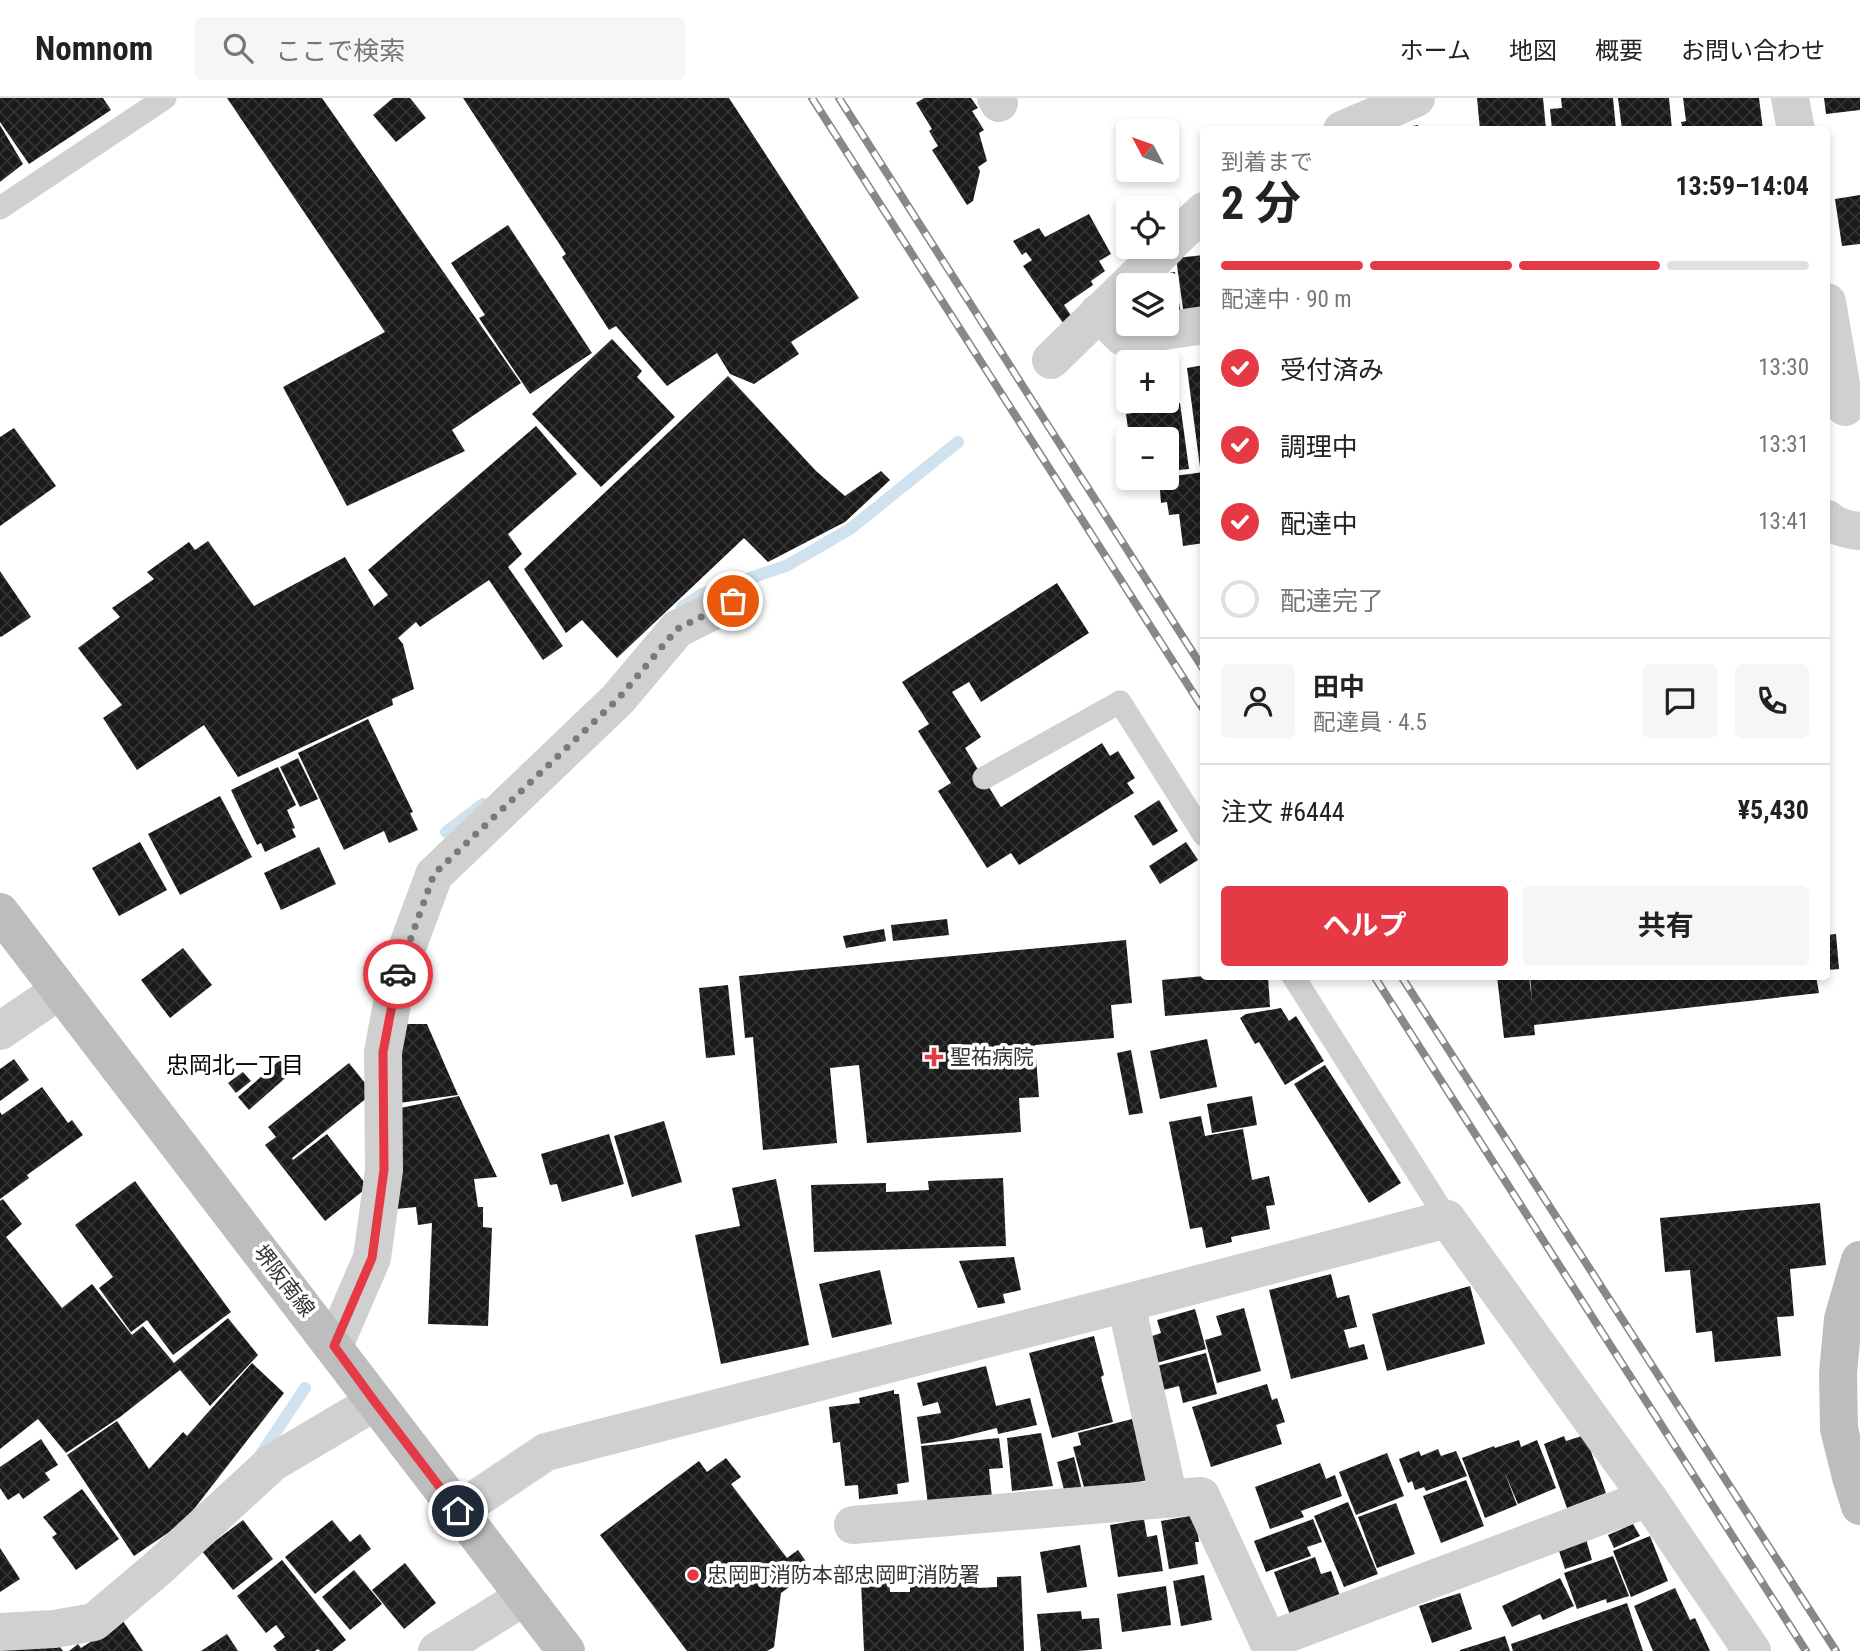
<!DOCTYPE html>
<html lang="ja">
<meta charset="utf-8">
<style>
body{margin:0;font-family:"Roboto Condensed","Noto Sans JP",sans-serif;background:#f6f6f6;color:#222;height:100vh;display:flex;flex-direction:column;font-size:26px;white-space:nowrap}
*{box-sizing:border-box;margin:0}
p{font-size:23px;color:#767676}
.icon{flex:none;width:38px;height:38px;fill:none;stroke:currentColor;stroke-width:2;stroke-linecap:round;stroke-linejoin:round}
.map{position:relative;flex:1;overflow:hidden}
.sheet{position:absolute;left:1200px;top:28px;width:630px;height:854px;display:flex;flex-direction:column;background:#fff;border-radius:7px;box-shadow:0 4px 10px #0003}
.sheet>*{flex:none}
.needle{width:46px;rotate:311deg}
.tools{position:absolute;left:1116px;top:21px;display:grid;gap:14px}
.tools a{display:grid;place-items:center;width:63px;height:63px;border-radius:7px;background:#fff;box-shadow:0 4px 10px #0003;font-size:35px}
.pin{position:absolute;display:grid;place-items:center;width:60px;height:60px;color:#fff;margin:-30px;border:4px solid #fff;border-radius:50%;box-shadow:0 2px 7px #0007}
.courier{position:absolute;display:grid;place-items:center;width:70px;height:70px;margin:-35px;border:5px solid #e63946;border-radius:50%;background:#fff;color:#222;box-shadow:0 2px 9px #0007}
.summary em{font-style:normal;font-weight:700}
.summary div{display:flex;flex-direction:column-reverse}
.summary{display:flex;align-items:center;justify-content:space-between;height:119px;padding:0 21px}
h1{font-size:46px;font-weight:700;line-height:52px}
.bar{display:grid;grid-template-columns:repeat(4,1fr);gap:10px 7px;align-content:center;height:84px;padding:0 21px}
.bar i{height:9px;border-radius:5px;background:#e0e0e0}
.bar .current{background:#e63946}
.bar p{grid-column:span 4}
.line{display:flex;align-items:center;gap:18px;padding:0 21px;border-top:2px solid #e0e0e0}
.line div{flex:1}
.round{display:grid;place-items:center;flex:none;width:74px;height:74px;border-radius:7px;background:#f6f6f6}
ol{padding:0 21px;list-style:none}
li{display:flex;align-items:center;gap:21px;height:77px}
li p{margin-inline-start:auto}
li .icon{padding:7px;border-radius:50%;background:#e63946;color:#fff;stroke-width:4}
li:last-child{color:#767676}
li i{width:38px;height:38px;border:4px solid #e0e0e0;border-radius:50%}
.button{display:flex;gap:14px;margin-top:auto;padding:14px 21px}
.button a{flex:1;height:80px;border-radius:7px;background:#e63946;color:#fff;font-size:28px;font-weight:700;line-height:80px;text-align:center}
.button a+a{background:#f6f6f6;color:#222}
header{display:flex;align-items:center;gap:42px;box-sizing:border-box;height:98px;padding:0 35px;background:#fff;border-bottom:2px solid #e0e0e0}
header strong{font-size:33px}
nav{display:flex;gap:38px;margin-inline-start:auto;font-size:24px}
.search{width:490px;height:63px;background:#f6f6f6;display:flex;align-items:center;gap:18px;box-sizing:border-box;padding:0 24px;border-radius:7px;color:#767676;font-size:26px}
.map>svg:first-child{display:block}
</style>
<header>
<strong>Nomnom</strong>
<div class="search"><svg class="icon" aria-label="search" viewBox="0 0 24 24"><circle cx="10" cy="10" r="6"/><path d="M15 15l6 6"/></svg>ここで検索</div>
<nav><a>ホーム</a><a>地図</a><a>概要</a><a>お問い合わせ</a></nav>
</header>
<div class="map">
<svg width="1860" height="1553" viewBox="0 0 1860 1553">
<defs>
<pattern id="building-cross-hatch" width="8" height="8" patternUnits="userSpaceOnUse" patternTransform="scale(1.75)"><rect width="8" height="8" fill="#1a1a1a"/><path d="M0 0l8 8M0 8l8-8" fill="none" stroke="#333"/></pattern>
</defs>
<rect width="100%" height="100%" fill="#fff"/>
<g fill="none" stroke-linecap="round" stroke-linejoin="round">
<g stroke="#cfe2ee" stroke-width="12">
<path d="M682 509 702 496 786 468 850 431 958 344"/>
<path d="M446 734 483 706"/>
<path d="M261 1356 305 1290"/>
</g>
</g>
<g fill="url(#building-cross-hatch)">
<path d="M0 0H103L111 12 29 66 0 24Z"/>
<path d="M227 0H322L521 285 452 332 465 353 347 408 283 289 385 234Z"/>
<path d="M393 0H410L426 20 396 44 373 17Z"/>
<path d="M463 0H729L859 200 791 244 799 256 754 286 730 276 717 255 667 288 616 228 609 232 562 159 566 156Z"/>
<path d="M924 0H971L978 10 972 13 984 32 979 35 987 63 978 69 980 73 973 103 967 107 932 52 938 48 929 33 932 31 916 5Z"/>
<path d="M1477 0H1543L1546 32H1480Z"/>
<path d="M1561 0H1613L1616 32H1552L1550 11 1562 10Z"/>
<path d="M1618 0H1669L1672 32H1622Z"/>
<path d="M1683 0H1759L1763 32H1683L1681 24 1686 23Z"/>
<path d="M1824 0H1860V12L1826 16Z"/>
<path d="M0 27 23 66 0 84Z"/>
<path d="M1418 27 1419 32H1401V30Z"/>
<path d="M1860 97V146L1842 148 1835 101Z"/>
<path d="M1089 116 1111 156 1099 163 1105 173 1091 183 1093 187 1064 207 1072 219 1063 225 1023 168 1032 162 1026 154 1022 157 1013 143 1039 130 1045 139Z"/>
<path d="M508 127 592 255 530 296 479 220 485 217 451 165Z"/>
<path d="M1204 157V216L1184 218 1176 160Z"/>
<path d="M1175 174 1181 219 1167 221V187H1153L1163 176Z"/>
<path d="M612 241 642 273 637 279 675 319 601 389 532 316Z"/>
<path d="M1204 267V369H1200L1187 270Z"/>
<path d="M728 278 816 373 845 398 881 373 890 382 845 424 768 464 744 440 617 560 582 522 566 535 524 471Z"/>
<path d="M1167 294H1173L1174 305H1180L1189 371 1167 373V341H1136V337L1129 338 1126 316 1133 315 1131 303H1167Z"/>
<path d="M536 328 577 376 508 436 522 456 508 469 563 548 543 562 489 482 420 529 416 524 398 540 403 546 414 591 392 601 393 607 238 679 204 627 137 672 103 620 122 607 78 550 120 519 112 510 154 481 147 474 189 444 195 452 208 443 254 508 345 459 374 508 388 497 368 472Z"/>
<path d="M14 330 56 388 0 428V339Z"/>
<path d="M1204 374V445L1183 448 1179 416 1169 417 1167 404 1161 405 1159 380Z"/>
<path d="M0 473 31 519 1 539 0 538Z"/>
<path d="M1057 485 1089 535 981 604 969 584 952 594 981 639 965 650 1001 709 1102 645 1110 658 1118 653 1135 680 1127 685 1134 695 1019 767 1011 755 987 770 938 693 951 685 918 633 929 626 902 584Z"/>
<path d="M368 621 413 714 410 715 418 732 389 745 384 733 344 752 298 655Z"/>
<path d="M298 660 318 701 300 709 280 669Z"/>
<path d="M278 669 296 707 287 712 295 730 292 731 296 739 265 754 261 745 257 747 231 692Z"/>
<path d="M220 698 252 759 180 797 148 736Z"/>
<path d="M1159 702 1178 733 1153 748 1134 718Z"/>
<path d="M140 744 167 792 119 818 92 770Z"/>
<path d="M1186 744 1198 762 1160 786 1149 768Z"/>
<path d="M319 749 336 786 281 812 264 775Z"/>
<path d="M947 821 949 837 893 843 891 827Z"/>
<path d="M884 831 886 843 846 850 843 838Z"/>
<path d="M1836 836 1839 871 1827 872V837Z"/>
<path d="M1126 842 1132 905 1111 907 1114 940 1035 947 1039 999 1019 1000 1021 1034 867 1045 859 967 830 970 837 1045 763 1052 753 939 745 940 739 878Z"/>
<path d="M183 850 212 887 170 920 141 882Z"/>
<path d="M1204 878H1268L1270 909 1165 918 1162 882Z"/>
<path d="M1497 878H1529L1532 903 1530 878H1816L1819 895 1534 927 1535 937 1504 940Z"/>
<path d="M728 887 735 957 706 960 699 890Z"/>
<path d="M1281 910 1289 923 1296 918 1324 963 1285 987 1259 944 1255 946 1240 920 1246 916Z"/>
<path d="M402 926H427L458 997 399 1005Z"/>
<path d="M1207 941 1217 989 1160 1001 1150 953Z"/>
<path d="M1131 952 1143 1015 1129 1017 1117 955Z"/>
<path d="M14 961 29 982 0 1003V971Z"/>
<path d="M280 962 291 975 249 1012 238 999Z"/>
<path d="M349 965 373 995 292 1060 293 1062 327 1036 368 1089 325 1123 265 1047 276 1039 268 1029Z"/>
<path d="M1325 967 1401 1085 1369 1105 1294 986Z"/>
<path d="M243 974 251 983 236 995 228 985Z"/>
<path d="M42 989 68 1025 72 1022 83 1037 27 1077 29 1080 0 1101V1014L2 1017Z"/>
<path d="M459 998 497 1079 474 1081 478 1109H483V1129L492 1130 488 1228 428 1226 432 1125 418 1127 416 1109 396 1111 400 1010Z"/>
<path d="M1252 998 1257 1027 1212 1035 1207 1006Z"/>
<path d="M1201 1018 1205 1038 1243 1031 1252 1082 1269 1078 1275 1107 1266 1108 1270 1131 1231 1139 1232 1144 1206 1150 1202 1129 1190 1131 1169 1024Z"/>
<path d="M664 1023 682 1084 632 1099 614 1038Z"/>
<path d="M609 1036 624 1086 562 1104 557 1086 550 1087 541 1056Z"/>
<path d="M1003 1080 1006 1148 814 1154 811 1087 886 1085V1094L929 1092 928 1083Z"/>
<path d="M776 1081 809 1247 721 1266 695 1137 740 1128 732 1090Z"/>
<path d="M135 1083 231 1214 173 1257 147 1222 131 1234 99 1190 113 1179 75 1127Z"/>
<path d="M3 1101 22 1126 6 1139 62 1210 92 1186 132 1237 143 1228 174 1265 228 1220 258 1257 210 1308 180 1272 120 1319 66 1355 38 1321 0 1351V1103Z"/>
<path d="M1820 1105 1826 1167 1790 1171 1794 1218 1777 1219 1781 1258 1715 1264 1712 1233 1696 1235 1690 1172 1665 1174 1660 1120Z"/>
<path d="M1014 1159 1021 1192 1003 1196 1005 1205 978 1210 959 1163Z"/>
<path d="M880 1172 892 1226 832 1240 819 1186Z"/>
<path d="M1331 1176 1337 1200 1349 1197 1357 1229 1344 1232 1349 1250 1364 1246 1368 1261 1291 1281 1269 1192Z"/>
<path d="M1470 1188 1485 1246 1387 1273 1372 1216Z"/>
<path d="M1244 1210 1261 1273 1217 1285 1205 1242 1222 1237 1216 1218Z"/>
<path d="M1195 1211 1206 1251 1153 1266 1146 1240 1161 1235 1157 1222Z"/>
<path d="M1094 1238 1104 1277 1101 1279 1113 1324 1052 1340 1029 1255Z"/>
<path d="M1206 1255 1217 1296 1183 1305 1179 1288 1159 1293 1153 1269Z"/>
<path d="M252 1265 284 1295 184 1424 134 1458 67 1357 117 1323 149 1371 183 1334 187 1338Z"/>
<path d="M986 1268 996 1308 1030 1300 1037 1327 998 1336 997 1330 948 1342 921 1346 917 1319 941 1315 938 1304 923 1308 917 1285Z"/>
<path d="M1267 1286 1272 1302 1277 1300 1285 1324 1276 1327 1282 1346 1211 1369 1192 1309Z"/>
<path d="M894 1292V1296H899L909 1384 897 1386 898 1396 859 1401 858 1387 845 1388 840 1344 833 1345 829 1309 860 1305 859 1300Z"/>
<path d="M1132 1321 1149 1382 1085 1393 1073 1349 1081 1347 1078 1335Z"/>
<path d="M1041 1335 1053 1388 1012 1393 1007 1340Z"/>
<path d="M1585 1337 1606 1395 1567 1410 1544 1346 1564 1338 1566 1343Z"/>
<path d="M999 1340 1003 1370 989 1371 992 1400 928 1407 921 1348Z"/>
<path d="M41 1341 58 1367 45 1375 50 1382 23 1401 19 1395 8 1402 0 1390V1369Z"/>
<path d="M1519 1342 1521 1349 1537 1342 1556 1390 1518 1406 1504 1373 1517 1407 1485 1420 1462 1360 1494 1348 1495 1350Z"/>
<path d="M1438 1351 1441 1358 1456 1353 1467 1378 1426 1393 1424 1389 1415 1392 1412 1383 1408 1385 1399 1361 1419 1353 1421 1358Z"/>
<path d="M1387 1355 1404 1398 1356 1417 1339 1374Z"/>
<path d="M1074 1359 1082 1392 1065 1396 1057 1364Z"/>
<path d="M726 1360 741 1379 731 1386 787 1460 798 1452 812 1472 781 1495 774 1549 767 1553H687L600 1437 699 1363 707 1374Z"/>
<path d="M1320 1365 1326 1381 1335 1377 1342 1398 1301 1413 1304 1419 1270 1431 1255 1389Z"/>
<path d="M1466 1382 1484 1428 1441 1445 1423 1398Z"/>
<path d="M82 1391 119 1441 76 1472 52 1439 57 1436 43 1419Z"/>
<path d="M1348 1404 1378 1476 1344 1489 1314 1418Z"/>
<path d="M1396 1405 1415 1456 1377 1470 1358 1419Z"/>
<path d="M1195 1417 1199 1444H1195L1198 1466 1169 1471 1161 1423Z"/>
<path d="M1144 1421 1147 1439 1157 1437 1163 1473 1118 1479 1110 1427Z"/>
<path d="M1313 1421 1322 1444 1307 1449 1311 1458 1266 1474 1254 1443Z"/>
<path d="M243 1422 273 1461 233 1492 202 1453Z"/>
<path d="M332 1422 350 1444 360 1436 371 1451 315 1496 285 1459Z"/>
<path d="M1633 1426 1640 1438 1614 1450 1608 1437Z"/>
<path d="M1650 1438 1668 1483 1631 1499 1613 1453Z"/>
<path d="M1586 1441 1592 1462 1565 1471 1558 1450Z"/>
<path d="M1080 1447 1087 1489 1047 1495 1040 1454Z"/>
<path d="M0 1450 20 1481 0 1494Z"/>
<path d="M1613 1458 1629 1498 1607 1505 1606 1501 1577 1511 1564 1475Z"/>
<path d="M1315 1459 1321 1476 1331 1473 1340 1498 1290 1517 1274 1474Z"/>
<path d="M282 1462 346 1542 332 1553H320L318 1551 315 1553H277L273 1548 285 1539 276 1527 266 1535 237 1498Z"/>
<path d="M405 1465 436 1505 404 1531 372 1492Z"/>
<path d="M354 1472 382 1506 350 1532 322 1499Z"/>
<path d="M977 1476 978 1490 997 1489V1479L1021 1478 1024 1553H864L861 1483 889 1482 890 1494H910V1478Z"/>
<path d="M1204 1477 1212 1522 1181 1528 1173 1483Z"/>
<path d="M1560 1480 1574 1508 1543 1522 1540 1516 1512 1529 1502 1508Z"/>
<path d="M1166 1488 1171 1527 1122 1534 1117 1496Z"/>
<path d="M1675 1490 1690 1522 1695 1520 1710 1553H1653L1634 1508Z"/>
<path d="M1460 1495 1472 1531 1432 1545 1419 1508Z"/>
<path d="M1627 1505 1643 1553H1513L1511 1546Z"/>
<path d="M1081 1513 1082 1521 1099 1520 1102 1551 1077 1553H1041L1037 1516Z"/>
<path d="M123 1523 143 1553H69L78 1546 81 1550Z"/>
<path d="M227 1536 238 1553H201Z"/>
<path d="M1505 1538 1510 1553H1460V1552Z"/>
<path d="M0 1546 60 1549 63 1553H0Z"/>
</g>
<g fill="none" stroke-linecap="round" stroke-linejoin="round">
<g stroke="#d0d0d0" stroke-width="23">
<path d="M0 110 165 0"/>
<path d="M984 680 1120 604 1204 737"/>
<path d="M1293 878 1447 1121"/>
</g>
<g stroke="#d0d0d0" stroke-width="38">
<path d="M996 0 999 5"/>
<path d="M1790 0 1796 32"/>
<path d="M1342 32 1416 0"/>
<path d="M1167 148 1204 113"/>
<path d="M1827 204 1845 309"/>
<path d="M1098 215 1123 239 1204 227"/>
<path d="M1051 262 1167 149"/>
<path d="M1827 421C1836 429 1848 432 1860 433"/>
<path d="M0 933 59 893"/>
<path d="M1126 1205 1169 1401"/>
<path d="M334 1248 372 1160 384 1072 383 954 398 874 434 777 618 601 677 531 733 503"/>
<path d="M458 1413 546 1354 1126 1205 1447 1121 1648 1400 1752 1553"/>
<path d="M853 1427 1201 1398 1268 1543 1648 1400"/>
<path d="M0 1534 54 1531 94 1524 158 1470 272 1365 375 1304"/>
<path d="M437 1553 524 1499"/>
</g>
<g stroke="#bdbdbd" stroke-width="38">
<path d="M0 814 566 1553"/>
<path d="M1860 1162 1843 1221 1838 1275 1839 1331 1851 1379 1860 1408"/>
</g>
<g stroke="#888" stroke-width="8">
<g id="rail">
<path d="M812 0 1204 612"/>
<path d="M839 0 1204 572"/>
<path d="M1374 878 1806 1553"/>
<path d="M1401 878 1836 1553"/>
</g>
</g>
<use href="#rail" stroke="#fff" stroke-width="5" stroke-dasharray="16" stroke-linecap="butt"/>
</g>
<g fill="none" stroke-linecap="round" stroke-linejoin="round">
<path stroke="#7a7a7a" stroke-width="7" stroke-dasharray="0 12.6" d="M398 876 434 776 618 601 677 531 733 503"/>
<path stroke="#e63946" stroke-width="9" d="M398 876 383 954 384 1072 372 1160 334 1248 375 1304 458 1413"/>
</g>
<g fill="#e63946" stroke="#fff" stroke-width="2.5">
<path d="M930.5 948.5h7v7h7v7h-7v7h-7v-7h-7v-7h7z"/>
<circle cx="693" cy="1477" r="7"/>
</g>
<g text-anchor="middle" stroke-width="7" stroke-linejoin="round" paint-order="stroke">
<g font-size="21" fill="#333" stroke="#fff" text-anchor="start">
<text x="950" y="966">聖祐病院</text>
<text x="707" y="1484">忠岡町消防本部忠岡町消防署</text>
</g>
<g font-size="21" fill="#333" stroke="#fff">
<text transform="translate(284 1183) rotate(52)" y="7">堺阪南線</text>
</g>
<g font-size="23" fill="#000" stroke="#fff">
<text x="235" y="975">忠岡北一丁目</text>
</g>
</g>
</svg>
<div class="tools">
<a><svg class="needle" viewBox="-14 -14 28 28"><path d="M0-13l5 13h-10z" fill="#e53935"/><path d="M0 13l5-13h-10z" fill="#767676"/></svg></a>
<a><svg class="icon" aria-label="locate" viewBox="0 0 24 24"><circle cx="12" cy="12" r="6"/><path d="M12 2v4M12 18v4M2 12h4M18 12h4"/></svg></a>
<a><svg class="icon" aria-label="layers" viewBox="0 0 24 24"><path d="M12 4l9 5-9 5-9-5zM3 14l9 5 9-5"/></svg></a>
<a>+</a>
<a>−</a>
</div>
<div class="pin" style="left:733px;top:503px;background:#ea580c"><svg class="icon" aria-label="bag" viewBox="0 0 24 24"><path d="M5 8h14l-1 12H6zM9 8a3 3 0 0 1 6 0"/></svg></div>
<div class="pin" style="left:458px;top:1413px;background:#1f2937"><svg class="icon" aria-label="home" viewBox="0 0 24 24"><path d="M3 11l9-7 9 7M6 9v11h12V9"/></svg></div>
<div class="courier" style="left:398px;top:876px"><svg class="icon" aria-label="car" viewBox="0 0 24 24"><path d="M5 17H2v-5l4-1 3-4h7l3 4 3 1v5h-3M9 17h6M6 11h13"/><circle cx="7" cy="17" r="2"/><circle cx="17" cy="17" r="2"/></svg></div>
<section class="sheet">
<div class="summary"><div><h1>2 分</h1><p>到着まで</p></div><em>13:59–14:04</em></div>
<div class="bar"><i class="current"></i><i class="current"></i><i class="current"></i><i></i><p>配達中 · 90 m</p></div>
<ol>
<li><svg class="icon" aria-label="check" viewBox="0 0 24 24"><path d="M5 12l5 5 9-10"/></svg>受付済み<p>13:30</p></li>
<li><svg class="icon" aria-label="check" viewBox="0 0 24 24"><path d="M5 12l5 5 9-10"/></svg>調理中<p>13:31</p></li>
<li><svg class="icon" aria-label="check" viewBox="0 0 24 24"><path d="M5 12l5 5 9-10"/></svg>配達中<p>13:41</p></li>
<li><i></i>配達完了</li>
</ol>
<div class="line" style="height:126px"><a class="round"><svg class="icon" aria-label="person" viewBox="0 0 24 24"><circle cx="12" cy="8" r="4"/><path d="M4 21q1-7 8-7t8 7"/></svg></a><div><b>田中</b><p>配達員 · 4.5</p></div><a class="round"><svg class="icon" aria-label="chat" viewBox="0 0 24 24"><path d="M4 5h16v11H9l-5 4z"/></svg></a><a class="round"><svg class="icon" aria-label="phone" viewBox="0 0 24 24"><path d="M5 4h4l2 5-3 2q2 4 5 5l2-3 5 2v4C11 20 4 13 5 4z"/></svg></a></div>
<div class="line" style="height:91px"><div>注文 #6444</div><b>¥5,430</b></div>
<div class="button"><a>ヘルプ</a><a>共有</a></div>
</section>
</div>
